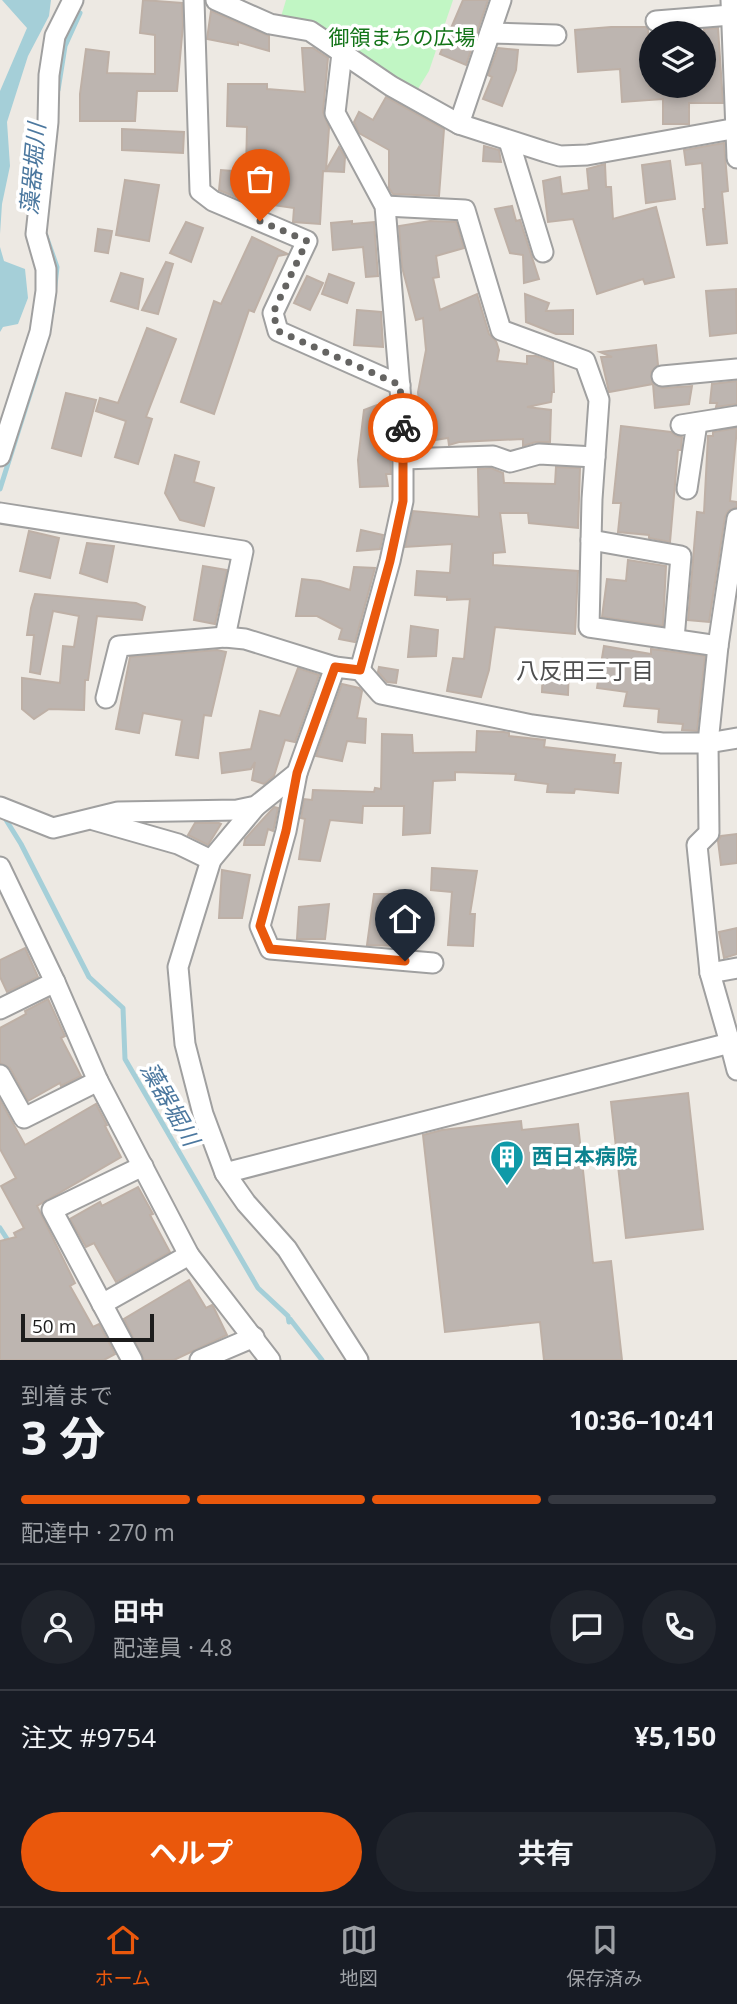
<!DOCTYPE html>
<html lang="ja">
<meta charset="utf-8">
<style>
body{margin:0;font-family:"Open Sans","Noto Sans JP",sans-serif;background:#20242c;color:#f1f3f6;height:100vh;display:flex;flex-direction:column;font-size:26px;white-space:nowrap}
*{box-sizing:border-box;margin:0}
p{font-size:23px;color:#9ea1a6}
.icon{flex:none;width:38px;height:38px;fill:none;stroke:currentColor;stroke-width:2;stroke-linecap:round;stroke-linejoin:round}
.map{position:relative;height:1360px;overflow:hidden}
.drawer{display:flex;flex-direction:column;background:#171b24;flex:1}
.drawer>*{flex:none}
.fabs{position:absolute;left:639px;top:21px;display:grid;gap:14px}
.fabs a{display:grid;place-items:center;width:77px;height:77px;border-radius:50%;background:#171b24;box-shadow:0 4px 10px #0003;font-size:35px}
.scale{position:absolute;left:21px;bottom:18px;width:133px;box-sizing:border-box;padding-left:7px;border:4px solid #1c1c1c;border-top:0;font-size:19px;line-height:24px;white-space:nowrap;color:#1c1c1c;-webkit-text-stroke:5px #fff;paint-order:stroke}
.pin{position:absolute;display:grid;place-items:center;width:60px;height:60px;color:#fff;margin:-72px -30px;border-radius:50% 50% 50% 0;rotate:-45deg;box-shadow:0 0 7px #0007}
.pin .icon{rotate:45deg}
.courier{position:absolute;display:grid;place-items:center;width:70px;height:70px;margin:-35px;border:5px solid #ea580c;border-radius:50%;background:#fff;color:#222;box-shadow:0 2px 9px #0007}
.headline em{font-style:normal;font-weight:700}
.headline div{display:flex;flex-direction:column-reverse}
.headline{display:flex;align-items:center;justify-content:space-between;height:119px;padding:0 21px}
h1{font-size:46px;font-weight:700;line-height:52px}
.bar{display:grid;grid-template-columns:repeat(4,1fr);gap:10px 7px;align-content:center;height:84px;padding:0 21px}
.bar i{height:9px;border-radius:5px;background:#363941}
.bar .current{background:#ea580c}
.bar p{grid-column:span 4}
.line{display:flex;align-items:center;gap:18px;padding:0 21px;border-top:2px solid #363941}
.line div{flex:1}
.round{display:grid;place-items:center;flex:none;width:74px;height:74px;border-radius:37px;background:#20242c}
.button{display:flex;gap:14px;margin-top:auto;padding:14px 21px}
.button a{flex:1;height:80px;border-radius:42px;background:#ea580c;color:#fff;font-size:28px;font-weight:700;line-height:80px;text-align:center}
.button a+a{background:#20242c;color:#f1f3f6}
.tabs{display:flex;justify-content:space-around;align-items:center;height:98px;border-top:2px solid #363941;background:#171b24;font-size:19px;color:#9ea1a6}
.tabs a{display:grid;justify-items:center;gap:4px}
.tabs .current{color:#ea580c}
.map>svg:first-child{display:block}
</style>
<div class="map">
<svg width="737" height="1360" viewBox="0 0 737 1360">
<rect width="100%" height="100%" fill="#ede9e3"/>
<path fill="#c1f6c4" d="M286 0H453L429 71 416 92 280 20Z"/>
<g fill="#a5cfd8">
<path d="M2 0H51L49 16 28 56 7 122 10 166 2 204 0 234V91L27 28Z"/>
<path d="M0 247 4 261 25 269 28 298 18 324 3 327 0 332Z"/>
</g>
<g fill="none" stroke-linecap="round" stroke-linejoin="round">
<g stroke="#a5cfd8" stroke-width="5">
<path d="M58 90 65 46 80 13"/>
<path d="M45 233 57 267 52 312"/>
<path d="M0 489 37 372"/>
<path d="M3 815 21 844 89 977 123 1008 125 1059 258 1288 288 1316 289 1322 290 1319 322 1360"/>
<path d="M0 1228 11 1245"/>
</g>
</g>
<g fill="#bdb5b0" stroke="#beb0a6" stroke-width="2">
<path d="M143 0 182 3 183 25 177 91H137L135 121H80V94L86 49 109 52 107 73 155 74V35L140 33Z"/>
<path d="M463 0H488L466 65 440 54Z"/>
<path d="M211 11 269 36V51L238 42V45L207 39Z"/>
<path d="M611 27H646L648 30 649 86H706L704 29 718 28 723 103H689V124H663V99L622 102 620 69 578 72 575 30Z"/>
<path d="M302 48H313L328 58 323 112 329 128 326 170 339 147 345 157 344 172 323 171 320 224 293 222 294 208 245 201 219 190 221 170 246 172 247 127 227 126 228 84H267V89L305 92Z"/>
<path d="M498 48 518 50 516 70 502 106 483 99 492 77 488 75Z"/>
<path d="M386 97 444 129 439 196 393 194 389 188V150L359 133 354 122 359 112 373 120Z"/>
<path d="M122 129 184 132 183 153 122 150Z"/>
<path d="M724 143 728 191 722 192 727 243 707 245 703 209H705L702 163 686 165 684 150Z"/>
<path d="M484 146 499 150 501 162 483 161Z"/>
<path d="M670 161 675 199 646 203 642 165Z"/>
<path d="M605 164 606 187H611L613 219 656 207 674 277 645 284 643 279 597 294 573 219 548 222 543 181 560 177 562 194 589 190 587 169Z"/>
<path d="M125 180 159 185 149 241 116 235Z"/>
<path d="M512 206 516 221 520 220 539 279 524 283 523 255 510 253 495 209Z"/>
<path d="M352 221V224L374 222 378 276 366 277 363 247 333 250 331 223Z"/>
<path d="M430 221 456 222 464 248 436 256 439 277 433 278 440 310 477 294 489 334 496 341 499 350 497 361 527 364V356H536L553 362 554 392H552L551 402 527 407 551 410 550 442H536L523 446V439L459 442 449 445 448 438 422 442 418 392 426 350 423 318 416 320 402 267 399 226Z"/>
<path d="M186 222 203 228 191 262 170 253Z"/>
<path d="M98 229 112 231 108 253 95 251Z"/>
<path d="M252 237 288 254 278 256 254 312 249 310 214 414 181 402 214 301 221 304Z"/>
<path d="M166 262 173 264 158 314 142 310Z"/>
<path d="M121 273 143 279 138 309 111 301Z"/>
<path d="M329 274 354 283 347 303 322 294Z"/>
<path d="M307 276 323 283 310 310 294 303Z"/>
<path d="M736 289 737 333 710 336 706 291Z"/>
<path d="M525 294 549 303 546 311 573 310V334H556L526 322Z"/>
<path d="M357 310 381 312 383 347 354 345Z"/>
<path d="M147 328 176 339 146 417 152 419 138 464 115 457 126 421 96 411 100 398 118 403Z"/>
<path d="M656 345 658 365 651 372 652 382 662 388 692 386 689 404 655 408 653 384 609 392 601 357H612L600 352Z"/>
<path d="M737 381V404L716 407 717 403H710L712 384Z"/>
<path d="M66 393 96 400 81 456 52 448Z"/>
<path d="M377 405 389 410 391 474H386L388 486 360 487 358 460 364 410Z"/>
<path d="M621 426 671 432 676 436 682 437 681 450H678L670 542 649 538V535L618 532 621 503H613Z"/>
<path d="M737 428 730 501 737 502V507L728 511 725 517 709 622 688 620 697 512 704 513 708 436H713V432Z"/>
<path d="M175 455 199 462 194 482 214 488 204 526 180 520 165 493Z"/>
<path d="M556 467 580 468 578 528 529 523 528 513H500L505 552 493 553V565L578 571 575 634 495 627 489 670 481 697 447 691 453 658 464 659 470 599 447 600V597L415 595 417 571 450 573 452 544 405 547 413 511 479 517 478 469 491 468 503 473 504 483 555 484Z"/>
<path d="M361 530 383 535 380 549 357 551Z"/>
<path d="M29 531 59 538 50 578 20 571Z"/>
<path d="M87 543 114 546 107 582 80 573Z"/>
<path d="M628 560 666 566 663 626 602 617 607 579 626 581Z"/>
<path d="M203 566 227 570 215 624 194 620Z"/>
<path d="M354 567 375 568 355 642 339 639 342 629 317 616H296L302 579 320 581 350 590Z"/>
<path d="M35 594 136 603 145 607 142 620 97 616 88 680H85L84 710 49 709 34 719 22 709V678L60 683 63 646 74 647 79 616 53 611 40 674 30 672 34 635H27L31 608Z"/>
<path d="M411 626 438 630 436 656 408 657Z"/>
<path d="M604 646 651 654V649L705 656 697 731 682 730 683 724 658 722 659 709 624 706 627 692 597 688Z"/>
<path d="M217 650 226 652 211 716 204 715 198 758 176 755 182 720 143 713 139 733 116 729 130 657Z"/>
<path d="M543 662 569 664 568 695 542 692Z"/>
<path d="M379 667 398 670 396 683 387 682 378 672Z"/>
<path d="M298 668 319 675 295 742 285 740 274 776 264 784 252 780 255 762 251 769 222 773 220 753 251 749 260 711 280 716Z"/>
<path d="M342 684 359 688 362 691 357 718 366 719 365 743 347 741 342 761 316 756Z"/>
<path d="M477 731 504 732 509 733V736L545 740 544 747 615 755 614 763H621L618 793 575 789 574 793 547 792 548 784 515 780 516 774 455 772V780L433 781 430 833 403 835 404 806H363L362 823 330 820 320 861 299 859 305 819 301 818 304 799 312 800 313 790 374 792 375 788 381 789 382 734 412 735 413 753 476 752Z"/>
<path d="M274 807 278 808 274 828 273 831 268 829 264 845H244L245 839Z"/>
<path d="M195 823H219L221 824 208 845 188 835Z"/>
<path d="M737 834V863L721 865 718 841 721 836Z"/>
<path d="M432 868 477 871 470 914H475L473 946 448 945 452 892 431 890Z"/>
<path d="M222 870 250 875 242 918H219Z"/>
<path d="M374 894H403L399 946 367 945Z"/>
<path d="M329 904 325 939H297L299 907Z"/>
<path d="M737 928V954L724 958 719 932Z"/>
<path d="M25 948 38 977 7 992 0 977V960Z"/>
<path d="M48 999 65 1036 61 1038 81 1076 61 1086 60 1083 28 1101 10 1068 0 1063V1028L26 1014 25 1011Z"/>
<path d="M688 1093 703 1229 626 1238 611 1102Z"/>
<path d="M0 1100 25 1145 96 1104 107 1125 105 1126 121 1157 37 1206 75 1283 70 1286 93 1327 99 1324 115 1354 104 1360H0V1241L16 1237 14 1233 24 1228 1 1186 16 1178 0 1149Z"/>
<path d="M521 1121 522 1130 578 1124 593 1263 611 1261 622 1360H544L540 1322 445 1332 423 1135 442 1130Z"/>
<path d="M138 1187 153 1214 150 1215 170 1252 116 1282 94 1243 86 1247 70 1219 100 1202 102 1206Z"/>
<path d="M189 1280 206 1308 212 1305 214 1308 227 1335 174 1360H144L124 1319Z"/>
</g>
<g fill="none" stroke-linecap="round" stroke-linejoin="round">
<g stroke="#a0a0a0" stroke-width="23">
<g id="minor">
<path d="M194 0 200 191 213 201 307 241 273 313 278 331 400 385"/>
<path d="M216 0 270 24 310 31 391 86 459 124 546 152 560 156 587 155 737 128"/>
<path d="M731 0 737 158"/>
<path d="M656 21 731 15"/>
<path d="M490 33 556 35"/>
<path d="M342 53 335 113 385 206 403 425V501L390 561 360 670"/>
<path d="M459 124 501 0"/>
<path d="M509 141 543 252"/>
<path d="M385 206 465 210 501 330 585 361 599 400 592 499 589 627 718 646"/>
<path d="M662 376 737 369"/>
<path d="M681 425 737 416"/>
<path d="M0 456 40 332 46 291V269L36 234 48 122 49 75 55 36 73 0"/>
<path d="M403 459 493 456 510 462 539 454 595 457"/>
<path d="M687 489 697 423"/>
<path d="M0 513 243 551 225 637"/>
<path d="M591 540 681 556 674 639"/>
<path d="M106 698 119 646 225 637 245 639 335 667"/>
<path d="M297 773 286 831 260 926 270 949 433 963"/>
<path d="M256 806 211 860 178 967 185 1044 203 1114 225 1173 246 1203 287 1249 358 1360"/>
<path d="M0 807 53 828 118 812 237 810 256 806 297 773 335 667 360 670 381 694 532 725 662 743H708L737 738"/>
<path d="M94 820 178 844 211 860"/>
<path d="M0 867 55 982 98 1081 189 1255 270 1360"/>
<path d="M710 973 737 968"/>
<path d="M0 1009 55 982"/>
<path d="M737 1042 730 1043 737 1070"/>
<path d="M0 1075 24 1118 98 1081"/>
<path d="M225 1173 730 1043 710 973 697 845 709 833 708 743 718 646 737 519"/>
<path d="M102 1304 189 1255"/>
<path d="M132 1360 52 1210 143 1166"/>
<path d="M200 1360 254 1337"/>
</g>
</g>
<use href="#minor" stroke="#fff" stroke-width="19"/>
</g>
<g fill="none" stroke-linecap="round" stroke-linejoin="round">
<path stroke="#656462" stroke-width="7" stroke-dasharray="0 12.6" d="M260 221 307 241 273 313 278 331 400 385 403 428"/>
<path stroke="#ea580c" stroke-width="9" d="M403 428V501L390 561 360 670 335 667 297 773 286 831 260 926 270 949 405 961"/>
</g>
<defs>
<g id="building-pin" transform="scale(1.75)"><path d="M0 17L-7.5 6A9.5 9.5 0 1 1 7.5 6Z" fill="#0f9aa8" stroke="#fff"/><path d="M-4-6H4V6H1V3H-1V6H-4ZM-2.5-4.3h1.7v1.8h-1.7ZM.8-4.3h1.7v1.8H.8ZM-2.5-1h1.7V.8h-1.7ZM.8-1h1.7V.8H.8Z" fill="#fff"/></g>
</defs>
<g fill-rule="evenodd">
<use href="#building-pin" x="507" y="1157"/>
</g>
<g text-anchor="middle" stroke-width="7" stroke-linejoin="round" paint-order="stroke">
<g font-size="21" fill="#127317" stroke="#fff">
<text x="402" y="45">御領まちの広場</text>
</g>
<g font-size="21" font-weight="bold" fill="#0d838f" stroke="#fff" text-anchor="start">
<text x="532" y="1164">西日本病院</text>
</g>
<g font-size="23" font-style="italic" fill="#4c789f" stroke="#fff">
<text transform="translate(33 169) rotate(-85)" y="8">藻器堀川</text>
<text transform="translate(170 1104) rotate(60)" y="8">藻器堀川</text>
</g>
<g font-size="23" fill="#4f4f4f" stroke="#fff">
<text x="585" y="679">八反田三丁目</text>
</g>
</g>
</svg>
<div class="fabs">
<a><svg class="icon" aria-label="layers" viewBox="0 0 24 24"><path d="M12 4l9 5-9 5-9-5zM3 14l9 5 9-5"/></svg></a>
</div>
<div class="scale">50 m</div>
<div class="pin" style="left:260px;top:221px;background:#ea580c"><svg class="icon" aria-label="bag" viewBox="0 0 24 24"><path d="M5 8h14l-1 12H6zM9 8a3 3 0 0 1 6 0"/></svg></div>
<div class="pin" style="left:405px;top:961px;background:#1f2937"><svg class="icon" aria-label="home" viewBox="0 0 24 24"><path d="M3 11l9-7 9 7M6 9v11h12V9"/></svg></div>
<div class="courier" style="left:403px;top:428px"><svg class="icon" aria-label="bike" viewBox="0 0 24 24"><circle cx="6" cy="16" r="4"/><circle cx="18" cy="16" r="4"/><path d="M6 16l4-8h5l3 8M10 8l3 8H6M13 5h3"/></svg></div>
</div>
<section class="drawer">
<div class="headline"><div><h1>3 分</h1><p>到着まで</p></div><em>10:36–10:41</em></div>
<div class="bar"><i class="current"></i><i class="current"></i><i class="current"></i><i></i><p>配達中 · 270 m</p></div>
<div class="line" style="height:126px"><a class="round"><svg class="icon" aria-label="person" viewBox="0 0 24 24"><circle cx="12" cy="8" r="4"/><path d="M4 21q1-7 8-7t8 7"/></svg></a><div><b>田中</b><p>配達員 · 4.8</p></div><a class="round"><svg class="icon" aria-label="chat" viewBox="0 0 24 24"><path d="M4 5h16v11H9l-5 4z"/></svg></a><a class="round"><svg class="icon" aria-label="phone" viewBox="0 0 24 24"><path d="M5 4h4l2 5-3 2q2 4 5 5l2-3 5 2v4C11 20 4 13 5 4z"/></svg></a></div>
<div class="line" style="height:91px"><div>注文 #9754</div><b>¥5,150</b></div>
<div class="button"><a>ヘルプ</a><a>共有</a></div>
</section>
<nav class="tabs">
<a class="current"><svg class="icon" aria-label="home" viewBox="0 0 24 24"><path d="M3 11l9-7 9 7M6 9v11h12V9"/></svg>ホーム</a>
<a><svg class="icon" aria-label="map" viewBox="0 0 24 24"><path d="M3 6l6-2 6 2 6-2v14l-6 2-6-2-6 2zM9 4v14M15 6v14"/></svg>地図</a>
<a><svg class="icon" aria-label="saved" viewBox="0 0 24 24"><path d="M7 4h10v16l-5-4-5 4z"/></svg>保存済み</a>
</nav>
